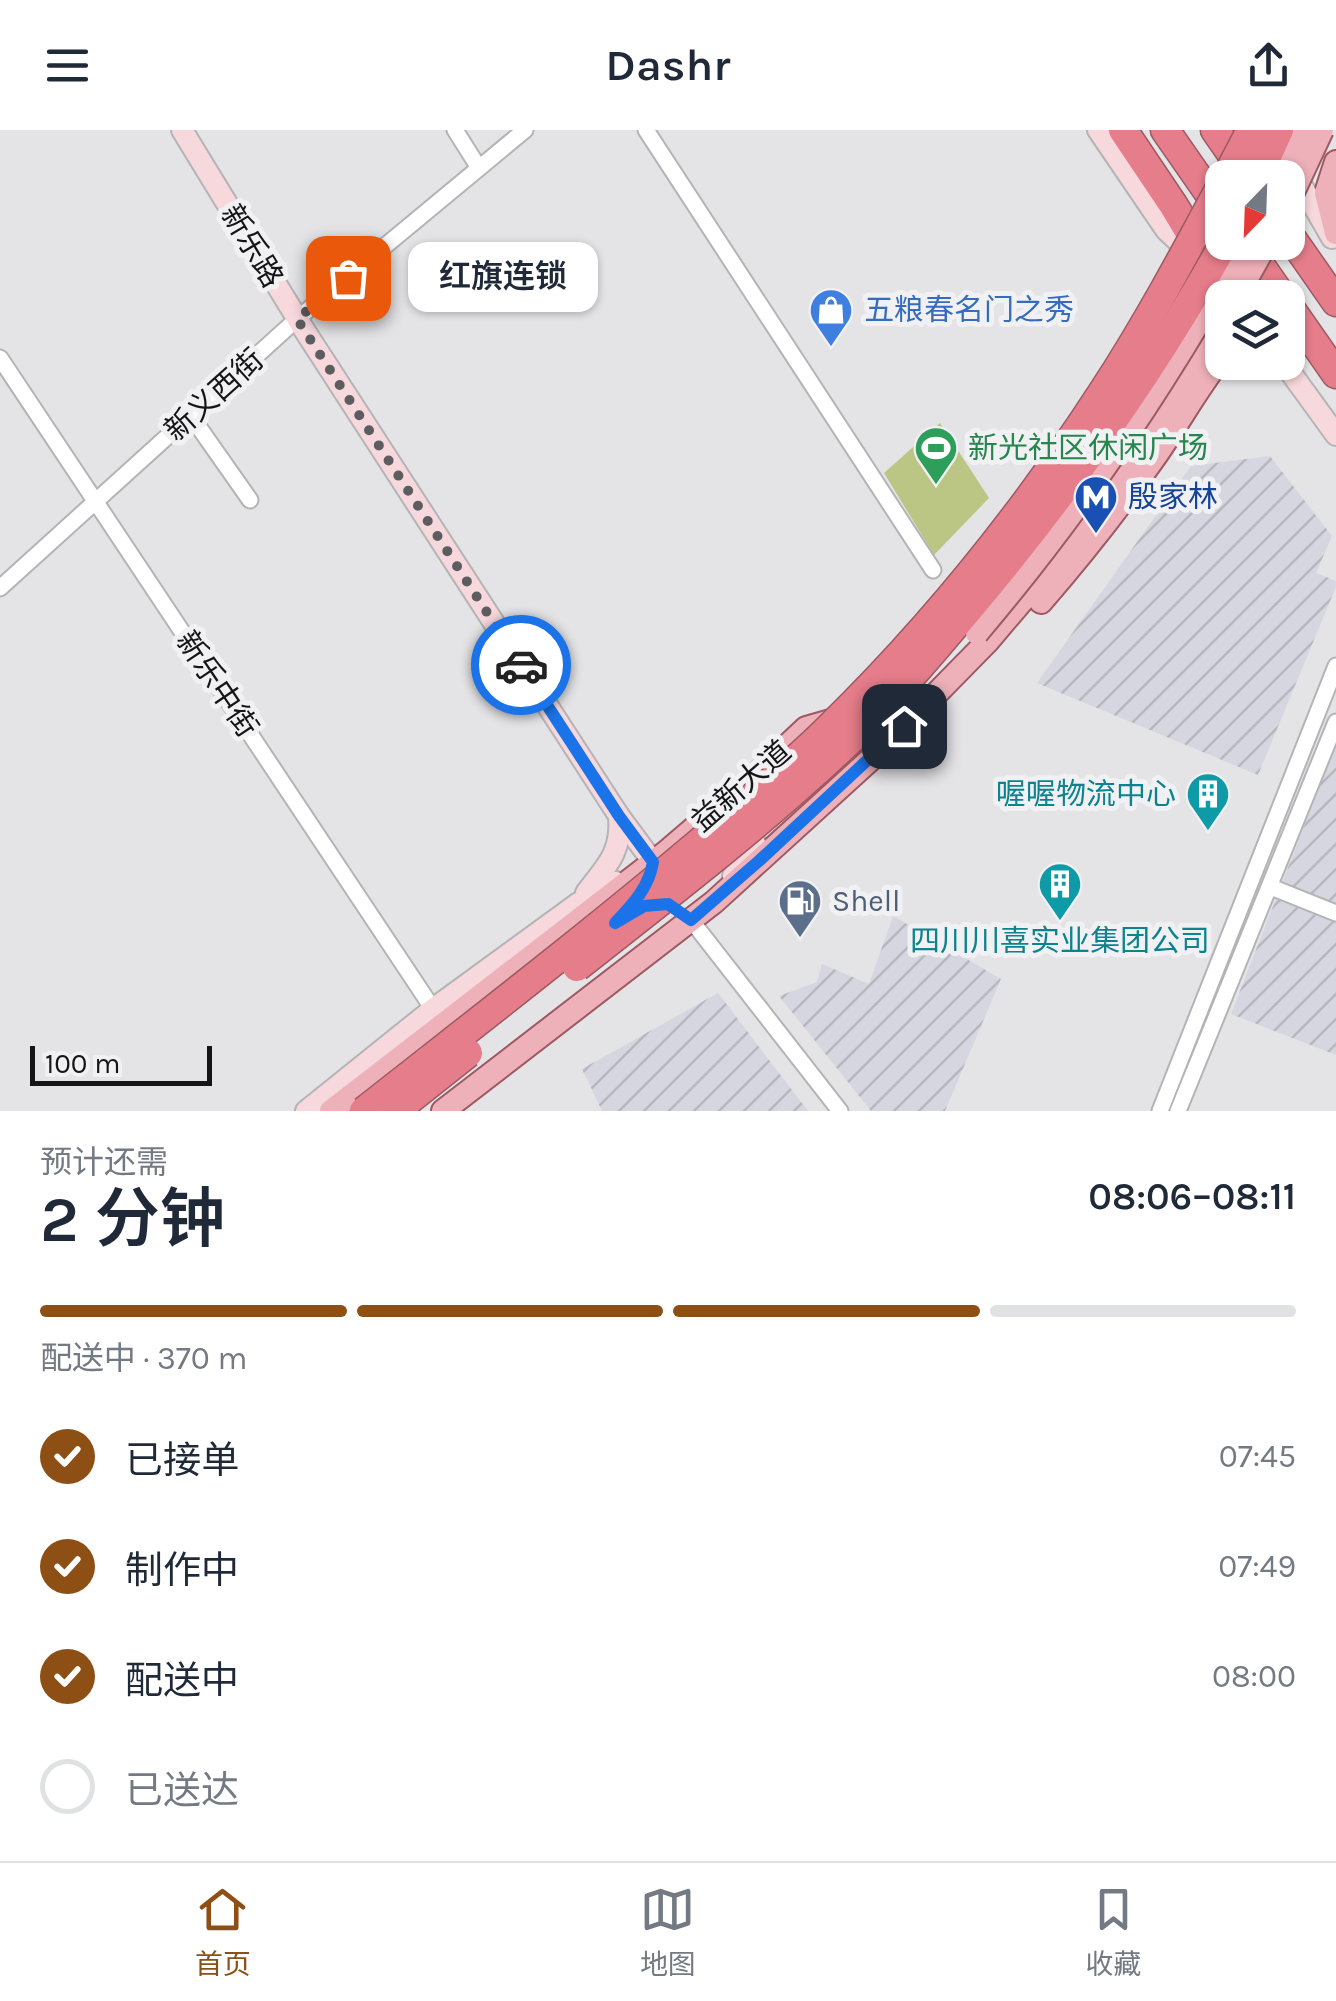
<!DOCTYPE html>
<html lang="zh">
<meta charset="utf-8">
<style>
body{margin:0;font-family:Karla,"Noto Sans SC",sans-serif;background:#f2f2f3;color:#1f2937;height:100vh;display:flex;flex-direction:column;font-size:38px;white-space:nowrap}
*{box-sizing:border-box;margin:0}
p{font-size:32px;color:#747a83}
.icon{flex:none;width:55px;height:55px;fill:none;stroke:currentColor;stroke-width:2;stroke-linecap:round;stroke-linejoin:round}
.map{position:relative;height:981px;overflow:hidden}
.drawer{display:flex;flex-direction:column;background:#fff;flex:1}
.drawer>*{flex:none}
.needle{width:65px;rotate:203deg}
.fabs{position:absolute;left:1205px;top:30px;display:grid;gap:20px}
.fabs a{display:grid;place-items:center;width:100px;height:100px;border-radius:20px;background:#fff;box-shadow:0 2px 8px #0004;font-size:50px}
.scale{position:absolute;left:30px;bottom:25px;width:182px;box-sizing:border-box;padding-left:10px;border:5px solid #151517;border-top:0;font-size:28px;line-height:35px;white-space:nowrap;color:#151517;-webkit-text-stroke:8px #f1f1f4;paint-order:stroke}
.pin{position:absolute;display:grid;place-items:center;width:85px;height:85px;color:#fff;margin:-42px;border-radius:20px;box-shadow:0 5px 15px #0006}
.courier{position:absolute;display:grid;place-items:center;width:100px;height:100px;margin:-50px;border:8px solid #1a73e8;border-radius:50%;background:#fff;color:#222;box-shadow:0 2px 12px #0007}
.bubble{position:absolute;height:70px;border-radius:20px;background:#fff;box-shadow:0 2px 8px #0004;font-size:32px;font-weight:600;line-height:70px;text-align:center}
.head em{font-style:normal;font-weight:600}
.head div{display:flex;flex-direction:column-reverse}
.head{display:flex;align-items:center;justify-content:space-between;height:170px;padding:0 40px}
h1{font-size:65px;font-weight:600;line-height:75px}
.bar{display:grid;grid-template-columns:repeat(4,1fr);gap:15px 10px;align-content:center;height:120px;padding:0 40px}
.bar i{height:12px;border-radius:8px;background:#e0e1e3}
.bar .selected{background:#8d4f14}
.bar p{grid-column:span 4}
ol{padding:0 40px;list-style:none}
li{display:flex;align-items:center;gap:30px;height:110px}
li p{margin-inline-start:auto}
li .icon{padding:10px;border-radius:50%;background:#8d4f14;color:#fff;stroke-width:4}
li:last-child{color:#747a83}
li i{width:55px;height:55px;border:5px solid #e0e1e3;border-radius:50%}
header{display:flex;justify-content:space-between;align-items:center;height:130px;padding:0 40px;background:#fff;font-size:45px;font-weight:600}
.dock{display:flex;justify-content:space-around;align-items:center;height:140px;border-top:2px solid #e0e1e3;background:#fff;font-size:28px;color:#747a83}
.dock a{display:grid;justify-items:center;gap:5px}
.dock .selected{color:#8d4f14}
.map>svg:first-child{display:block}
</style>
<header><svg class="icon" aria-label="menu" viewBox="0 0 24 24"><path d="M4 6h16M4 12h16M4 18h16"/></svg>Dashr<svg class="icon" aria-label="share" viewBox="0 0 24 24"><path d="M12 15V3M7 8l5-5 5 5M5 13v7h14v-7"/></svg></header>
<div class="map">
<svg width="1336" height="981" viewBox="0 0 1336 981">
<defs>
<pattern id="industrial-furrows" width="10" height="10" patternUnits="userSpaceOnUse" patternTransform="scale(2.5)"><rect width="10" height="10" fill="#d6d6e1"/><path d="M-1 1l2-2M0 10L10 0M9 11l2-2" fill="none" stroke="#b7b7c0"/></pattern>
</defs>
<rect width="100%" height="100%" fill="#e4e4e7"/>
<g fill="url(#industrial-furrows)">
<path d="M1270 326 1332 406 1316 443 1336 451V457L1258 645 1037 553 1191 336Z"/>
<path d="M1336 614V925L1231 884Z"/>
<path d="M893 786 1001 849 945 981H871L779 866 817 852 822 834 869 854Z"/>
<path d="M718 863 808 981H602L582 939Z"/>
</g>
<path fill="#bbc584" d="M940 293 989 368 934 425 884 343Z"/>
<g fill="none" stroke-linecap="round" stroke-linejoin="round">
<g stroke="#b4b4b7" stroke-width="19">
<g id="street">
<path d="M455 0 479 38"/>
<path d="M646 0 933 440"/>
<path d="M0 228 433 879"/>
<path d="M191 286 250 370"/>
<path d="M0 458 297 189 525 0"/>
<path d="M1271 757 1336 783"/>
<path d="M691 790 840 981"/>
<path d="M1160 981 1336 536"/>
<path d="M1178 981 1336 592"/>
</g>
</g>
<g stroke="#b4b4b7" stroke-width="24">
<g id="secondary">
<path d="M182 0 303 198 619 686 653 732 652 744"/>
<path d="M1098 0 1166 100 1197 129"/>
<path d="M1294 42 1332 108"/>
<path d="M1283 232 1336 305"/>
<path d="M733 746 755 713 751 702 740 694"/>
<path d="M586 763C607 735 622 723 619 686"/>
<path d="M306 981 433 879 577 774 616 752"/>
</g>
</g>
<g stroke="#9c5962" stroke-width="26">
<g id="primary">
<path d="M1336 32 1326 63 1336 103"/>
<path d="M1041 472C1080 427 1118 379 1152 331 1177 296 1196 260 1222 227"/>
<path d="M331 981 665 723 756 645 806 598 841 588"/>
<path d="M443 981 714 772 882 619 987 512 1044 445 1144 311 1222 190"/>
</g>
</g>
<g stroke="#9c5962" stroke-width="31">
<g id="highway">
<path d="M1123 0 1174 76 1216 146"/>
<path d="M1165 0 1222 82"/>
<path d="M1215 0 1247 46"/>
<path d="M1288 103 1336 172"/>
<path d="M1244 112 1283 168"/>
<path d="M1288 175 1336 244"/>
</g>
</g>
<use href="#street" stroke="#fff" stroke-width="15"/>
<use href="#secondary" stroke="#f7d8dc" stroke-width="20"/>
<use href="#primary" stroke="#efb1b9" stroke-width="22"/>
<use href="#highway" stroke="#e57d8a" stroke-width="28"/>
<g stroke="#9c5962" stroke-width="26" stroke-linecap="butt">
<g id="primary-bridge">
<path d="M1279 48 1302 0"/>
<path d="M1288 73 1322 0"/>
<path d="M1236 168 1267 112"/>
<path d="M977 503C1080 382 1168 251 1245 112"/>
</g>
</g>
<g stroke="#9c5962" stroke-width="31" stroke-linecap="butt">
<g id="highway-bridge">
<path d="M1226 48 1251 0"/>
<path d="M1257 48 1279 0"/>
<path d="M577 837C670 764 765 691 851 609 899 563 941 512 983 462 1074 352 1155 237 1225 112"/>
<path d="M364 981C477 892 590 805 700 712 744 674 789 638 830 597 932 497 1024 383 1102 263 1146 196 1184 125 1222 54"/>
<path d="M395 981 468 923"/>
</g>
</g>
<use href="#primary-bridge" stroke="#efb1b9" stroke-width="22"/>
<use href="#highway-bridge" stroke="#e57d8a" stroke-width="28"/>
</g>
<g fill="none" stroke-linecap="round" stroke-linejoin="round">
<path stroke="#5d5d60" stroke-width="10" stroke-dasharray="0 18" d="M348 148 297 189 521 535"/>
<path stroke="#1a73e8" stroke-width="12" d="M521 535 619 686 653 732C649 758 632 775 615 793L644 776 668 774 691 790 760 730 904 596"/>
</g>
<defs>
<g id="shop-pin" transform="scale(2.25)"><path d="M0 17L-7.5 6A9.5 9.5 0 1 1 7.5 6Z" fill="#3f7fe0" stroke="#f1f1f4"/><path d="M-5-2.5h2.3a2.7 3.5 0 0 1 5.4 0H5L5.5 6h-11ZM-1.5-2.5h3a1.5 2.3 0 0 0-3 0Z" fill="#fff"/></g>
<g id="stadium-pin" transform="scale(2.25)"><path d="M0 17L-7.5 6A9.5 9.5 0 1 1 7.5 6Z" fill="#2e9e5b" stroke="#f1f1f4"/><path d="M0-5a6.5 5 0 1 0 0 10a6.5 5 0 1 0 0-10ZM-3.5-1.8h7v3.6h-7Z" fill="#fff"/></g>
<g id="metro-pin" transform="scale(2.25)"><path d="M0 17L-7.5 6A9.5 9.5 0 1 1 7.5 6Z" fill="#1a4fb4" stroke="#f1f1f4"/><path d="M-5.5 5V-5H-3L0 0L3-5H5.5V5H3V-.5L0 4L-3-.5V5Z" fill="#fff"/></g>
<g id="building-pin" transform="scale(2.25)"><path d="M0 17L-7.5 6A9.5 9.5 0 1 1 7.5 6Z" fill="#0f9aa8" stroke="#f1f1f4"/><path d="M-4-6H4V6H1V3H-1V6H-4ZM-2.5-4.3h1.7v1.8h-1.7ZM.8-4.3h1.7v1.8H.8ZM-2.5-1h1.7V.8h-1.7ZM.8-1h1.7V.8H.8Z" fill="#fff"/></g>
<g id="fuel-pin" transform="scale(2.25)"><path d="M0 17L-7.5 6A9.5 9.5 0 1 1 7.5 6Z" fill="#5c6f8a" stroke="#f1f1f4"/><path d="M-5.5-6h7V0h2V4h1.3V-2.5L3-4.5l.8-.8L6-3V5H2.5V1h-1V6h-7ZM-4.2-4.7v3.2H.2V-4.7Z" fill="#fff"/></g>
</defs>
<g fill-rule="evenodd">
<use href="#shop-pin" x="831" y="180"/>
<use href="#stadium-pin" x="936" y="318"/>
<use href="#metro-pin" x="1096" y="367"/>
<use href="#building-pin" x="1208" y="664"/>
<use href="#building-pin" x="1060" y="754"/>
<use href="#fuel-pin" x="800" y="771"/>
</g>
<g text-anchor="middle" stroke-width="10" stroke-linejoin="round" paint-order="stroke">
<g font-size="30" fill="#151517" stroke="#f1f1f4">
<text transform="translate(252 116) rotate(59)" y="10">新乐路</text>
<text transform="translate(214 265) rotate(-42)" y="10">新义西街</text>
<text transform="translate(217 554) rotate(56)" y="10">新乐中街</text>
<text transform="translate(741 656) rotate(-41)" y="10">益新大道</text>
</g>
<g font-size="30" fill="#366cbe" stroke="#f1f1f4" text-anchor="start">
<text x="864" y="190">五粮春名门之秀</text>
</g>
<g font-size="30" fill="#27864d" stroke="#f1f1f4" text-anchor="start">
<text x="968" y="328">新光社区休闲广场</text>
</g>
<g font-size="30" fill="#164399" stroke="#f1f1f4" text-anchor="start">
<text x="1128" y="377">殷家林</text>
</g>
<g font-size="30" fill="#0d838f" stroke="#f1f1f4" text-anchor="end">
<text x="1176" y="674">喔喔物流中心</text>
<text x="1060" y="821" text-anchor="middle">四川川喜实业集团公司</text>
</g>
<g font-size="30" fill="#4e5e75" stroke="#f1f1f4" text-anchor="start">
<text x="832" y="781">Shell</text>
</g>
</g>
</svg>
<div class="fabs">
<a><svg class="needle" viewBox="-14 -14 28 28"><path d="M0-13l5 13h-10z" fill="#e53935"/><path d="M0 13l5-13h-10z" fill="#747a83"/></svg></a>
<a><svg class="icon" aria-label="layers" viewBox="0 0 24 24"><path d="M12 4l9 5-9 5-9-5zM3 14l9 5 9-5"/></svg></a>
</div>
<div class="scale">100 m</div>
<div class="pin" style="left:348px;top:148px;background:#ea580c"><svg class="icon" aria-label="bag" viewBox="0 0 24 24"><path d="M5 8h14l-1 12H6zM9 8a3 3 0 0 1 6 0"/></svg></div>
<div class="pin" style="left:904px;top:596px;background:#1f2937"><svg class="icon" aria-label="home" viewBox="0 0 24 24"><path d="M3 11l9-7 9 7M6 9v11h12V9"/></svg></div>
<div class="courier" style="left:521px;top:535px"><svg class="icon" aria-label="car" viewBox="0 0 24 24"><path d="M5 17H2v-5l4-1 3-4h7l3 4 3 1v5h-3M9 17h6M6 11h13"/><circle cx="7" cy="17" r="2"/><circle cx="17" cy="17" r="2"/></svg></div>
<div class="bubble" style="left:408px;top:112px;width:190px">红旗连锁</div>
</div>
<section class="drawer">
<div class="head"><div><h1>2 分钟</h1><p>预计还需</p></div><em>08:06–08:11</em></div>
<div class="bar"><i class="selected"></i><i class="selected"></i><i class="selected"></i><i></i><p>配送中 · 370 m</p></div>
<ol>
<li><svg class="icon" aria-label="check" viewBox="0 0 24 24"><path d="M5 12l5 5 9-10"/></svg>已接单<p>07:45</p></li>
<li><svg class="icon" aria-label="check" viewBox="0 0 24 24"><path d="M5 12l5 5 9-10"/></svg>制作中<p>07:49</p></li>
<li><svg class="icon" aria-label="check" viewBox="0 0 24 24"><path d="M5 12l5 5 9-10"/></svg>配送中<p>08:00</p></li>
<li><i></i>已送达</li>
</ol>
</section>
<nav class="dock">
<a class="selected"><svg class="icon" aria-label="home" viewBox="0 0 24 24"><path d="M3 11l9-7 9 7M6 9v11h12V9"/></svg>首页</a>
<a><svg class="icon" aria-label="map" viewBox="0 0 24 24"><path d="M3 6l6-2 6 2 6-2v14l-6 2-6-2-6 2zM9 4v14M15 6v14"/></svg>地图</a>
<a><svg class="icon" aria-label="saved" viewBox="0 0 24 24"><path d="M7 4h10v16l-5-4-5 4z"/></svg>收藏</a>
</nav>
